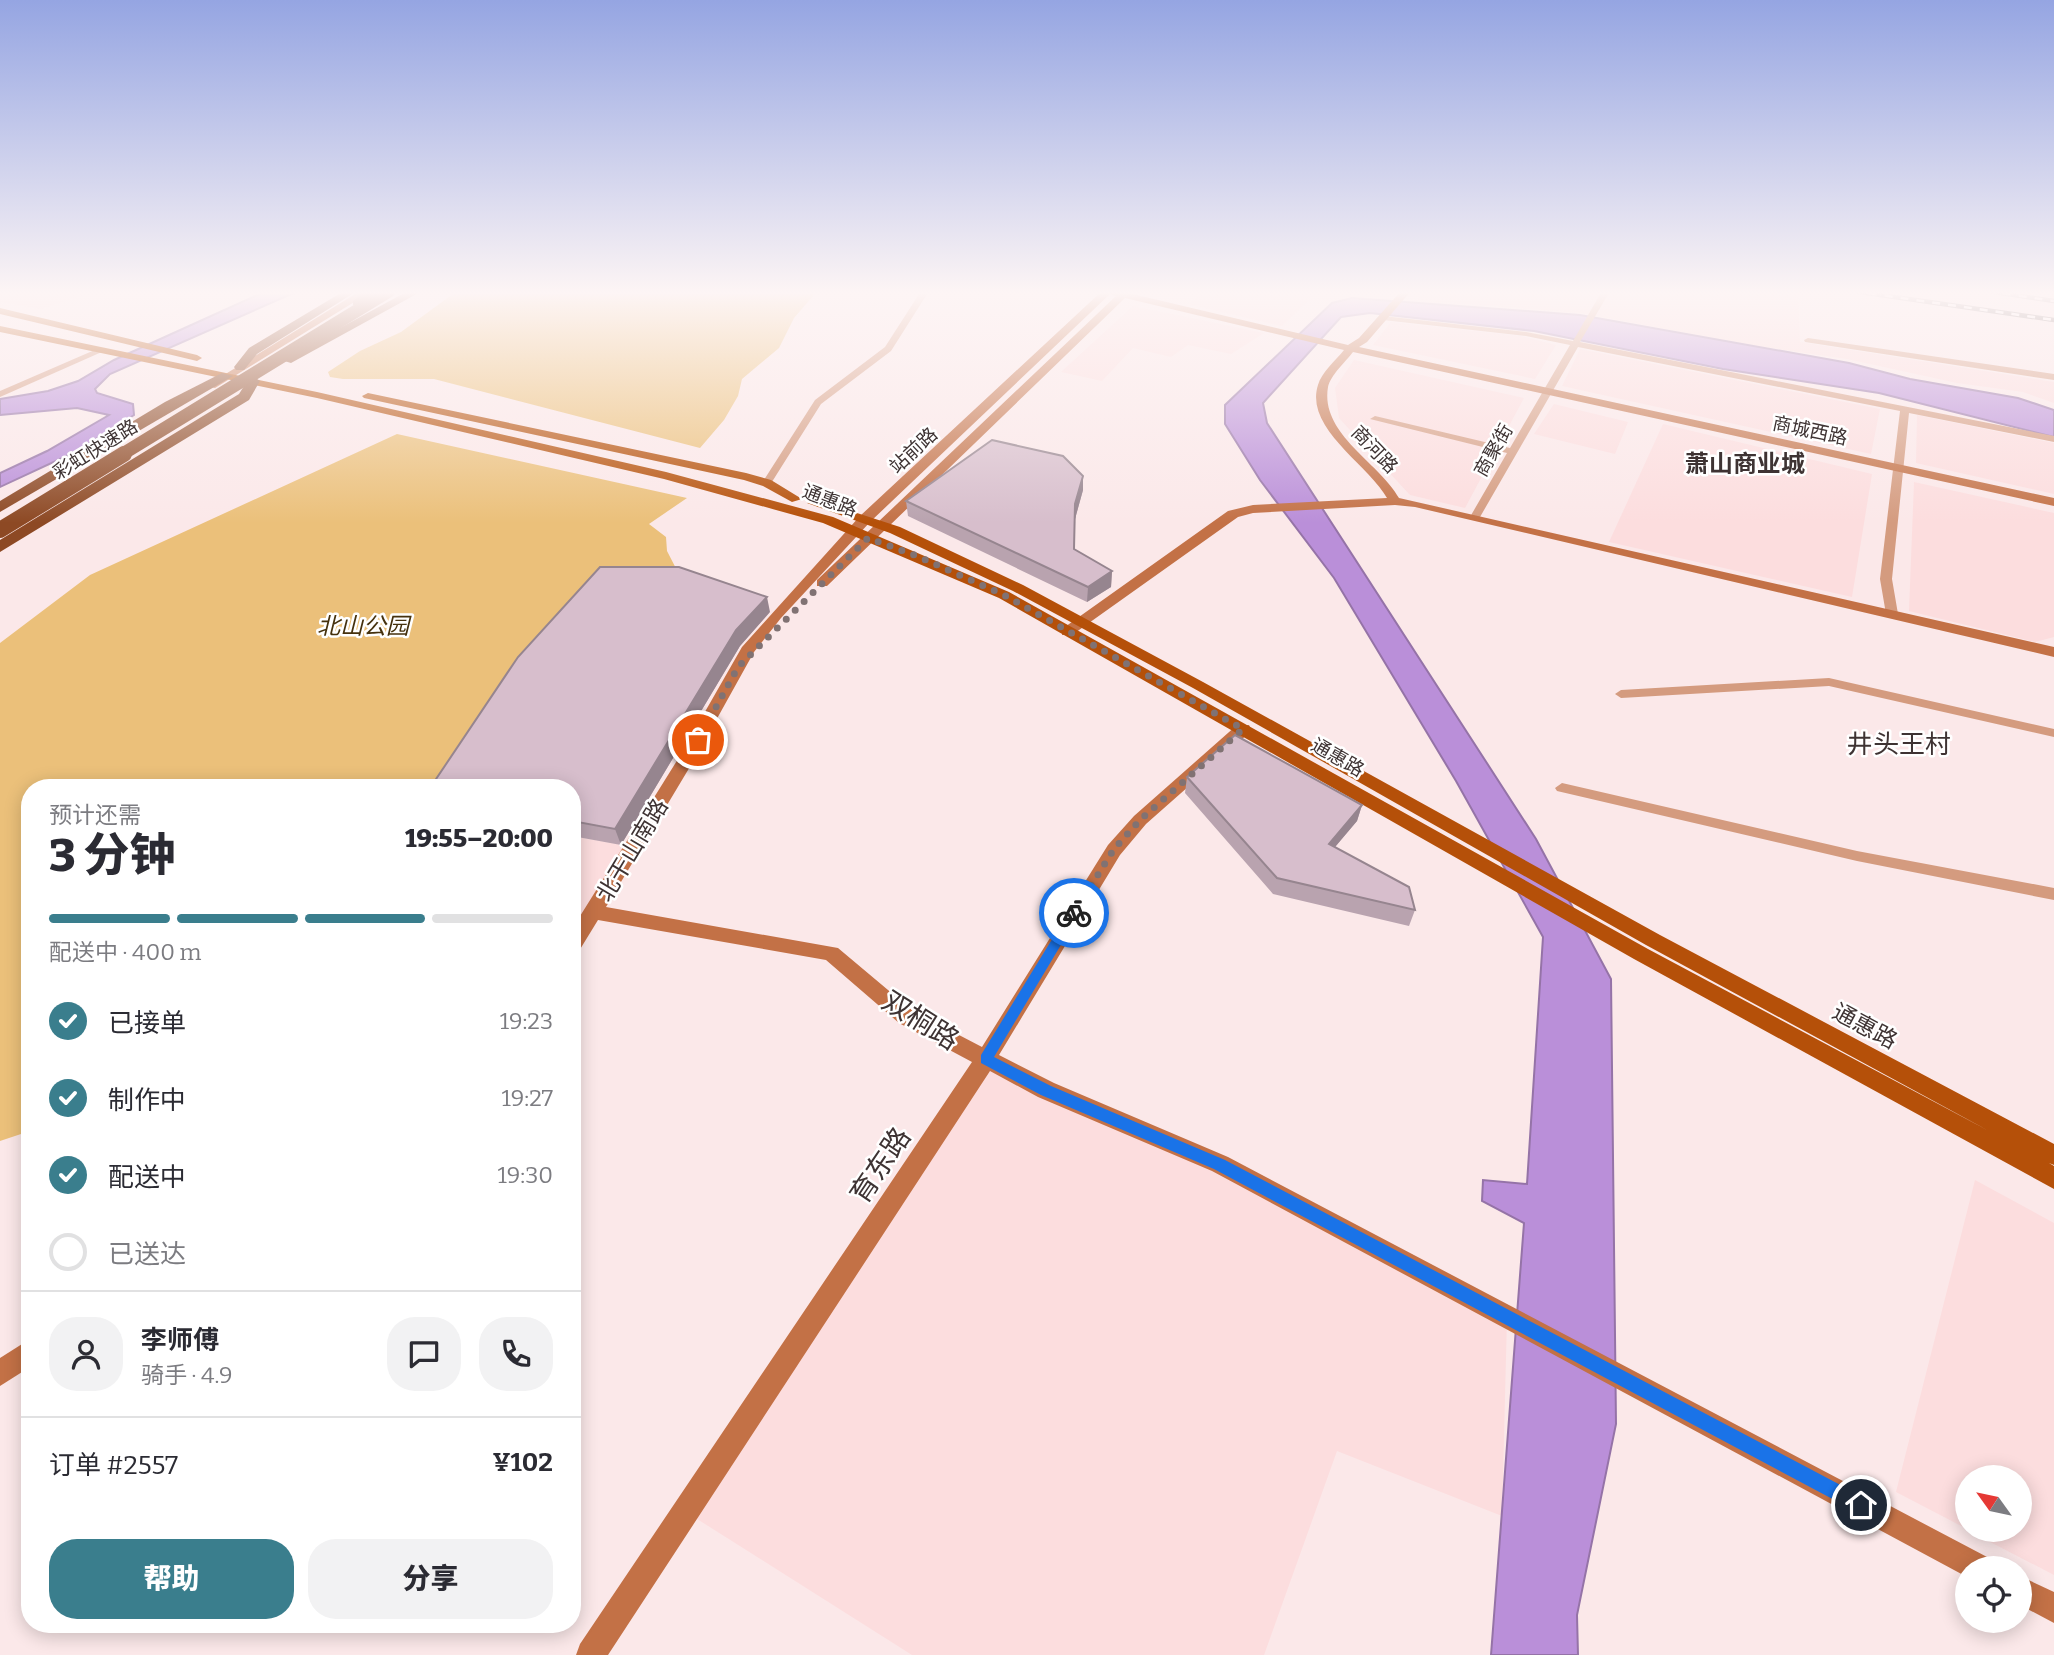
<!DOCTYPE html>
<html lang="zh">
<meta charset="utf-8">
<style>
body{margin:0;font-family:Bitter,"Noto Sans SC",serif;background:#f2f2f3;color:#2b2b33;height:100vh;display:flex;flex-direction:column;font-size:26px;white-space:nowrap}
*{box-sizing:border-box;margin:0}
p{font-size:23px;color:#7c7c81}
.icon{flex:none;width:38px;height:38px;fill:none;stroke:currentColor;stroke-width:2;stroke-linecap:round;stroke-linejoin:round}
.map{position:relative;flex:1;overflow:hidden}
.details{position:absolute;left:21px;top:779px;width:560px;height:854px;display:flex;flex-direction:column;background:#fff;border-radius:28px;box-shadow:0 4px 18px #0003}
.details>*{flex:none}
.needle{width:46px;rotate:303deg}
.buttons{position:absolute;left:1955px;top:1465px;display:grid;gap:14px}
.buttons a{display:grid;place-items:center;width:77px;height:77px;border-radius:50%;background:#fff;box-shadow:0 4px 18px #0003;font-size:35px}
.pin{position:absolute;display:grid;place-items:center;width:60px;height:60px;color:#fff;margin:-30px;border:4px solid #fff;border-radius:50%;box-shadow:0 2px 7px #0007}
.courier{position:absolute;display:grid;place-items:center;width:70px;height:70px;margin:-35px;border:5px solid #1a73e8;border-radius:50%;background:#fff;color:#222;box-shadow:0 2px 9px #0007}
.overview em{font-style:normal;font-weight:800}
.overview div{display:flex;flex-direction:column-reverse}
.overview{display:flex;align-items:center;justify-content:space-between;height:119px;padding:0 28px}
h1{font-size:46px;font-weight:800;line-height:52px}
.bar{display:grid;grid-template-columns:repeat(4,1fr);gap:10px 7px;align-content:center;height:84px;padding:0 28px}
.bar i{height:9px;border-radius:5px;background:#e1e1e2}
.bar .active{background:#3a7e8d}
.bar p{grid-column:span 4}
.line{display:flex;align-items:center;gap:18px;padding:0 28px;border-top:2px solid #e1e1e2}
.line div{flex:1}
.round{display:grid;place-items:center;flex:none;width:74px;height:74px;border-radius:28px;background:#f2f2f3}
ol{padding:0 28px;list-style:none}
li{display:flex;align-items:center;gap:21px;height:77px}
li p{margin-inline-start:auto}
li .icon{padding:7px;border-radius:50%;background:#3a7e8d;color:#fff;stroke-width:4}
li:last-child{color:#7c7c81}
li i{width:38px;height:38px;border:4px solid #e1e1e2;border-radius:50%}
.button{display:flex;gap:14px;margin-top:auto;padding:14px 28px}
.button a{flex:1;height:80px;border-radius:28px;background:#3a7e8d;color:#fff;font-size:28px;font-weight:800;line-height:80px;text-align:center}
.button a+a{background:#f2f2f3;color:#2b2b33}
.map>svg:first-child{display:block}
</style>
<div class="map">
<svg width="2054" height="1655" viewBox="0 0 2054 1655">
<rect width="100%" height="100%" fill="#fbe8e9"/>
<g fill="#fcddde">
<path d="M0 291H97L41 309 0 302Z"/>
<path d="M1204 291H1285L1312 297 1282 326 1188 304Z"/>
<path d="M1421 291 1798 292 1800 342 2054 382V403L2023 392 1957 383 1847 359 1750 345 1581 313 1418 300V293Z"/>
<path d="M1133 306 1264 333 1231 354 1188 345 1171 357 1133 348 1102 381 1061 372Z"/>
<path d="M1391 322 1521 336 1556 345 1535 379 1373 345Z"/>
<path d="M1580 349 1880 409 1871 454 1562 386Z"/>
<path d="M1354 360 1524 398 1465 508 1410 495 1339 418 1335 388Z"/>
<path d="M1554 404 1628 422 1615 454 1534 434Z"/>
<path d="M1917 415 2054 443V494L1916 463Z"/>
<path d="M1663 424 1872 474 1852 597 1609 542Z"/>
<path d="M1914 482 2054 513V637L2035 642 1909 611Z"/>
<path d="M572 836 634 847 572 945Z"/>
<path d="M986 1059 1220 1164 1507 1318 1502 1516 1337 1451 1264 1655H912L686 1512Z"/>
<path d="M1975 1180 2054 1223V1575L1967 1530H2020V1477H1967V1529L1896 1492Z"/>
</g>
<g fill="#ebc07a">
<path d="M457 291H814L813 296 794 318 779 348 742 379 738 396 724 420 700 448 434 379H343L330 377 328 372 360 351 401 332Z"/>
<path d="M397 434 687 498 649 524 666 537 667 551 683 582 449 787 30 788V1131L0 1141V643L90 575Z"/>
</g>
<g fill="#ba8fd9" stroke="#9573a7" stroke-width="2">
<path d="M266 291H298L110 374 95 389 97 393 133 404 134 415 75 452 0 487V473L47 451 109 415 77 408 0 415V399L48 391 78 381 114 360Z"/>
<path d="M1352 298 1580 315 1849 363 1910 379 2018 398 2054 410V437L1879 393 1723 369 1534 331 1370 313 1341 317 1263 403 1267 423 1536 839 1611 979 1616 1424 1577 1615 1578 1655H1491L1524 1223 1482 1201 1483 1180 1527 1184 1543 937 1456 781 1334 578 1260 480 1225 424V405L1332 303Z"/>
</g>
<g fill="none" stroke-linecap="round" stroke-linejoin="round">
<g fill="#d49b7f" fill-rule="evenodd">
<path d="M921 291H929L891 351 821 404 770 485H764L762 483 815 400 885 347Z"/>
<path d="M1602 291H1610L1580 342 2054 436V442L1909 413 1892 579 1898 614 1892 617 1886 614 1880 579 1900 411 1578 347 1480 517 1475 520 1470 517 1507 453 1370 419 1375 416 1510 448 1570 345 1526 336 1383 320 1379 318 1383 316 1526 332 1573 341Z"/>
<path d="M1808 338 2054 374V380L1805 342 1804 340Z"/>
<path d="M97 349 104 351 0 397V391Z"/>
<path d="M1829 678 2054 729V737L1829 686 1621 698 1615 694 1621 690Z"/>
<path d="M1562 783 1857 851 2054 888V900L1857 861 1557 791 1555 788Z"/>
</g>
<g fill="#c37146" fill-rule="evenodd">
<path d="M360 291H372L215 388 206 386Z"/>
<path d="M1102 291H1120L1348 345 1359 338 1401 291H1411L1367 342 1359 347 2054 498V506L1353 352C1346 361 1330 376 1328 387 1320 434 1379 462 1399 498L2054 647V657L1415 507 1395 505 1253 513 1238 517 1072 635H1062V629L1228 511 1253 505 1387 498C1369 465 1304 428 1318 385 1321 373 1336 360 1344 350L1125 298 827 586H817V580L1116 296 1110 294 870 522 781 618 754 652 694 760 606 907 838 948 913 1011 982 1047 1108 845 1134 816 1237 725H1249L1251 729 1249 733 1146 824 1120 855 999 1055 1054 1083 1228 1157 1989 1558 1993 1568H1967V1577L1212 1171 1038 1097 990 1071 608 1655H576L580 1644 972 1062 899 1023 826 960 598 920 579 951 572 954V929L678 759 742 647 860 516Z"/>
<path d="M30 1339V1367L0 1386V1358Z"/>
<path d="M2020 1576 2054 1592V1623L2020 1605Z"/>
</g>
<g fill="#b55009" fill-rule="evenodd">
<path d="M0 308 197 355 202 358 197 361 0 314Z"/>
<path d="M0 326 317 392 666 472 833 517 1009 592 1648 949 1989 1131 1646 945 1193 688 1013 591 890 533 807 503 817 500 900 527 1023 585 1203 682 1660 935 2054 1144V1165L2049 1163 2054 1166V1189L1634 959 999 598 823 523 664 479 317 398 0 332Z"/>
<path d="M368 393 746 473 771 480 802 499 792 502 763 486 744 480 364 398 362 396Z"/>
</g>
<g fill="#8d4924" fill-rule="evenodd">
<path d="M344 291H357L257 354 244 370H236L234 367 249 348Z"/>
<path d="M365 291H377L361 305H353V301Z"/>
<path d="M408 291H422L291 363 281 360Z"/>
<path d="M222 373 233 376 0 512V501L165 402Z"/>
<path d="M254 377 260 381 249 400 0 552V540L239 394 249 378Z"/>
</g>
<g stroke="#695c5c" stroke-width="4.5">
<g id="rail">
<path d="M1853 291 2054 320"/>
<path d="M1987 291 2054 301"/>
</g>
</g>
<use href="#rail" stroke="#fff" stroke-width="2.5" stroke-dasharray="8" stroke-linecap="butt"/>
<path stroke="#8d4924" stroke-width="13" d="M121 455 389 291"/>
<path stroke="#8d4924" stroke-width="16" d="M0 530 124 454"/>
</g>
<g fill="#b9a3af">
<path d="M1083 490 1075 519 1074 549 1112 571 1111 587 1087 602 908 516 906 501Z"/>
<path d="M770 612 740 646 621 845 572 836V788Z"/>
<path d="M1187 777 1362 805 1357 821 1335 847 1415 910 1409 926 1273 894 1185 793Z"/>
</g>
<g fill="#96858f">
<path d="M1083 476V490L1075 519V504Z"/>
<path d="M1112 571 1111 587 1087 602 1088 587Z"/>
<path d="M767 597 770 612 740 646 621 845 615 829 736 630Z"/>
<path d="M1362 805 1357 821 1324 860 1329 844Z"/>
</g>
<g fill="#d7becc" stroke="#96858f" stroke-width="2">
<path d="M992 440 1063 456 1083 476 1075 504 1074 549 1112 571 1088 587 906 501Z"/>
<path d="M600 567H679L767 597 736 630 615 829 572 821V788H430L518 657Z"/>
<path d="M1235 735 1362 805 1329 844 1409 887 1415 910 1277 878 1187 777Z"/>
</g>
<linearGradient id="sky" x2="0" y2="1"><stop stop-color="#95a5e2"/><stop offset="0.56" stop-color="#fdf5f5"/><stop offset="1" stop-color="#fdf5f5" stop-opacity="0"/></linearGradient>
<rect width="2054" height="523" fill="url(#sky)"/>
<path fill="#1a73e8" d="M1074 908 1080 913 994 1057 1051 1086 1225 1160 1867 1499 1870 1505 1867 1511 1861 1514 1855 1511 1214 1169 1041 1095 981 1063V1055L1070 910Z"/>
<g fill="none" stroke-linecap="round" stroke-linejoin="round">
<path stroke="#807273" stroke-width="7" stroke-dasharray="0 12.6" d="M698 740 738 667 868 538 917 556 1004 595 1243 729 1140 820 1114 849 1074 913"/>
</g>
<g text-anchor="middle" stroke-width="5" stroke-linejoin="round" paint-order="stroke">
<g font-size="19" fill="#3e3333" stroke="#fff">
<text transform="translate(1810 430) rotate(12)" y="7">商城西路</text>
<text transform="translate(95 449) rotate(-32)" y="7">彩虹快速路</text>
<text transform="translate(1375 449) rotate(46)" y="7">商河路</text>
<text transform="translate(913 450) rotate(-43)" y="7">站前路</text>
<text transform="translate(1493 450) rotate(-60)" y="7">商聚街</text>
<text transform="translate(830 500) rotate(21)" y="7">通惠路</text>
<text transform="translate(1338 757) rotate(30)" y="7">通惠路</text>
</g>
<g font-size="23" font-style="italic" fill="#45310d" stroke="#fff">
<text x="363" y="634">北山公园</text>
</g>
<g font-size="23" fill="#3e3333" stroke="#fff">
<text transform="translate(632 850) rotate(-59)" y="8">北干山南路</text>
<text transform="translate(1865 1026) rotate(28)" y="8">通惠路</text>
</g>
<g font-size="24" font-weight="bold" fill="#3e3333" stroke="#fff">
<text x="1745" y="472">萧山商业城</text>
</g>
<g font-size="26" fill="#3e3333" stroke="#fff">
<text x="1899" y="753">井头王村</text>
</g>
<g font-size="28" fill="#3e3333" stroke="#fff">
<text transform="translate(921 1020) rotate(32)" y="10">双桐路</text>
<text transform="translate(880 1165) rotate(-56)" y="10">育东路</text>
</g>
</g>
</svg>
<div class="buttons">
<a><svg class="needle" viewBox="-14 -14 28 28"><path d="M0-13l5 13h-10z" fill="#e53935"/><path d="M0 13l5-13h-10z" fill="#7c7c81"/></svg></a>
<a><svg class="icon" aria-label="locate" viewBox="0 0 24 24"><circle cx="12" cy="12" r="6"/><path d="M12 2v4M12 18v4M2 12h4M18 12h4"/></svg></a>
</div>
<div class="pin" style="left:698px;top:740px;background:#ea580c"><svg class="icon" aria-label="bag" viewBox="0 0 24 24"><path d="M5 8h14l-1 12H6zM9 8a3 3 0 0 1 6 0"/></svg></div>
<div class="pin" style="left:1861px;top:1505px;background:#1f2937"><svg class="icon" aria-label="home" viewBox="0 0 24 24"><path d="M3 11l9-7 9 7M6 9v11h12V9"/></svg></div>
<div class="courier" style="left:1074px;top:913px"><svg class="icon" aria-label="bike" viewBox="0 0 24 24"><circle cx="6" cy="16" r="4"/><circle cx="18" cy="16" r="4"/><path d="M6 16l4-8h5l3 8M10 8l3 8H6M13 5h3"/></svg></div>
<section class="details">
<div class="overview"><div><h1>3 分钟</h1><p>预计还需</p></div><em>19:55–20:00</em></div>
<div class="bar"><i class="active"></i><i class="active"></i><i class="active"></i><i></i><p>配送中 · 400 m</p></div>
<ol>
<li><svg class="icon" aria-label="check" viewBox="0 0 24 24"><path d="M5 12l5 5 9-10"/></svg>已接单<p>19:23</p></li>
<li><svg class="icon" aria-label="check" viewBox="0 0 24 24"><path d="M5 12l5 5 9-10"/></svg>制作中<p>19:27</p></li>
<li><svg class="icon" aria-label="check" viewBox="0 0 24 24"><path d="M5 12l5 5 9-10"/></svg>配送中<p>19:30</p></li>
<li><i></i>已送达</li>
</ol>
<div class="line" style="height:126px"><a class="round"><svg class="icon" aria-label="person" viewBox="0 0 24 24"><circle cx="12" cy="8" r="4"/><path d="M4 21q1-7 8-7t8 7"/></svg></a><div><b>李师傅</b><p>骑手 · 4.9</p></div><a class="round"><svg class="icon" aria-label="chat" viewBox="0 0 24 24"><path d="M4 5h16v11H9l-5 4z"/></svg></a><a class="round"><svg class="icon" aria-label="phone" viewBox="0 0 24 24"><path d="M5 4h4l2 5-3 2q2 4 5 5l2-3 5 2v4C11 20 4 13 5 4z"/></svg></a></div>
<div class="line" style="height:91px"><div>订单 #2557</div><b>¥102</b></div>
<div class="button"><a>帮助</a><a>分享</a></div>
</section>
</div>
